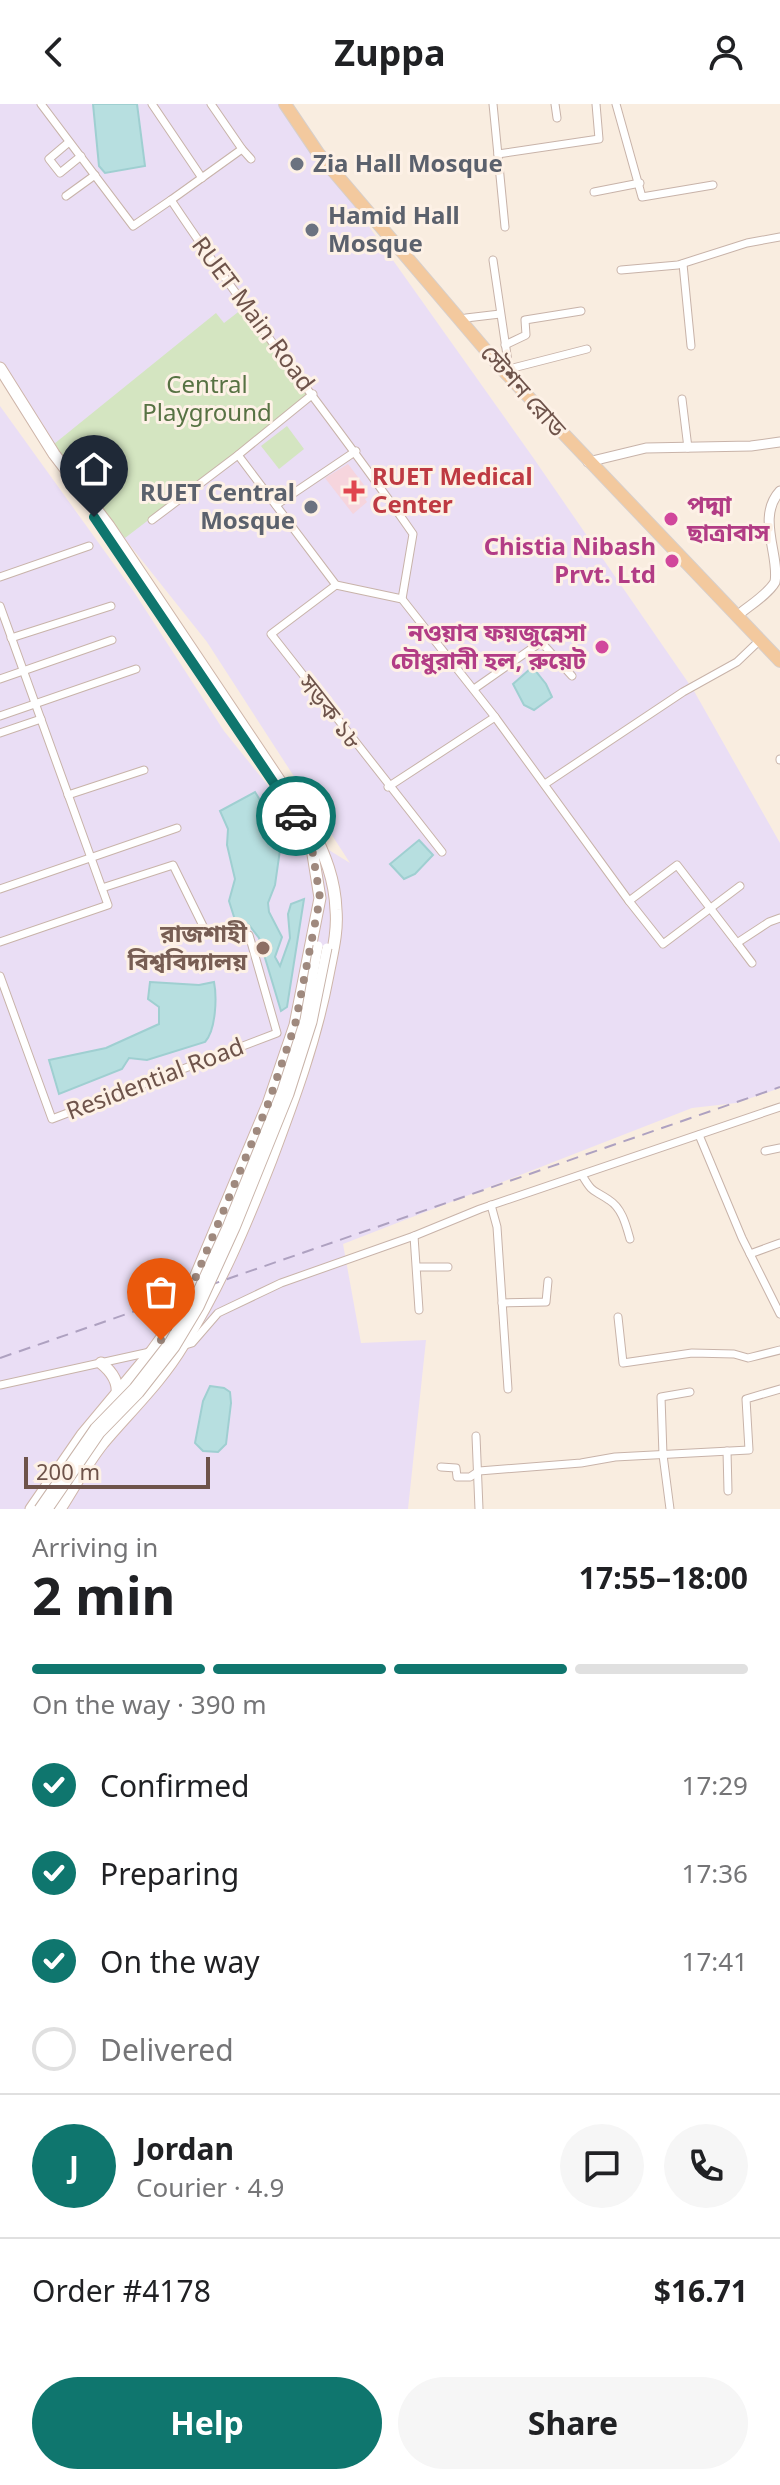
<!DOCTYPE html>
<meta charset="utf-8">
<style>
body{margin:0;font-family:"Noto Sans","Noto Sans Bengali",sans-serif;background:#f6f6f6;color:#202124;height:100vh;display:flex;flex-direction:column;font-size:30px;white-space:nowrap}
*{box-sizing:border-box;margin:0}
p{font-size:26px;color:#757577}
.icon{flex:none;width:44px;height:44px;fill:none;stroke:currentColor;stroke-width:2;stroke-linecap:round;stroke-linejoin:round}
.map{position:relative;height:1405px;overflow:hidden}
.side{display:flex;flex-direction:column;background:#fff;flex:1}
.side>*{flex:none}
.scale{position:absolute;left:24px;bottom:20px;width:186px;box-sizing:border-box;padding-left:8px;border:4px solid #6e534a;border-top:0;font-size:22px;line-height:28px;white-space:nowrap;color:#6e534a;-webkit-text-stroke:6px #fdf1e6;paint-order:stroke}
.pin{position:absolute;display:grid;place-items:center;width:68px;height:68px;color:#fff;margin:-82px -34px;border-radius:50% 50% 50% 0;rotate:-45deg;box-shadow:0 0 8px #0007}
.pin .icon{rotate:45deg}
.courier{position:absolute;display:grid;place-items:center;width:80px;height:80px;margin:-40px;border:6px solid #0f766e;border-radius:50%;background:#fff;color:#222;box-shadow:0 2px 10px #0007}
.overview em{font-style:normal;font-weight:700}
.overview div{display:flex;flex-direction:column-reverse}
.overview{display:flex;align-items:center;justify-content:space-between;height:136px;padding:0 32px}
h1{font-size:52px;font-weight:700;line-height:60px}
.bar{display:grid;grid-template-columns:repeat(4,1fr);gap:12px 8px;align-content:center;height:96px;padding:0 32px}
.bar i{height:10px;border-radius:6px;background:#e0e0e0}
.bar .current{background:#0f766e}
.bar p{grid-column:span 4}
.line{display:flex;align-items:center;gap:20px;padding:0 32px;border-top:2px solid #e0e0e0}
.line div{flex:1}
.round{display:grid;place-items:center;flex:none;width:84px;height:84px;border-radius:42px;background:#f6f6f6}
ol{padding:0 32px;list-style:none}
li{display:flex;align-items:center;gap:24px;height:88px}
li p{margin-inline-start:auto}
li .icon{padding:8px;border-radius:50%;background:#0f766e;color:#fff;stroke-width:4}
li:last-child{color:#757577}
li i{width:44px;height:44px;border:4px solid #e0e0e0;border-radius:50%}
.button{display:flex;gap:16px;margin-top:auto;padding:16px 32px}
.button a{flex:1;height:92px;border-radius:48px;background:#0f766e;color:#fff;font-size:32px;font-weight:700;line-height:92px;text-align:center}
.button a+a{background:#f6f6f6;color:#202124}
header{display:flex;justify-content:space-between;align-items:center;height:104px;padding:0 32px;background:#fff;font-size:36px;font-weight:700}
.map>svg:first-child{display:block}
</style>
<header><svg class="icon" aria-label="back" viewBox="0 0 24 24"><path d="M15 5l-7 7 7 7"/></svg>Zuppa<svg class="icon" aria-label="person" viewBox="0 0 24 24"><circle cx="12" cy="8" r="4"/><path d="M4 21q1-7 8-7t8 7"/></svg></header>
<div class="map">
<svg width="780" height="1405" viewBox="0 0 780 1405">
<rect width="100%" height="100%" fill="#f9ede0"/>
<path fill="#eadef5" d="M0 0H282L532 352 694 587 780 739V984L736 999 692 1004 343 1140 361 1239 426 1236 408 1405H0V302L134 488 224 627 311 735 350 759 207 538 70 366 0 259Z"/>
<path fill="#f6d5dd" d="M348 360 364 381 361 384 368 393 365 395 367 398 353 410 325 374Z"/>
<g fill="#d4e5c1">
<path d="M246 202 313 290 125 434 54 340 216 209 224 219Z"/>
<path d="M287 322 304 345 279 365 261 342Z"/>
</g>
<g fill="#b7dfe0" stroke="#9fcfd1" stroke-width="2">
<path d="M93 0H137L145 62 105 69 99 62Z"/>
<path d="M530 565H534L546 580 552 593 534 606 524 601 513 580Z"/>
<path d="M255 688 282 732 275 781 268 799 269 808 282 833 275 853 280 862 290 834 288 810 291 800 304 795 287 903 281 907 259 834 249 821 236 819 229 797 235 775 227 741 228 725 220 707Z"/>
<path d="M419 736 433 751 415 770 404 775 390 760Z"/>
<path d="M150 878 199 881 214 878C217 893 216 926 205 938L147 956 129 954 122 965 59 990 49 956 106 944 159 920V903L148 895Z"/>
<path d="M210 1282 224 1284 230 1288 231 1299 226 1340 218 1348 203 1347 195 1339 203 1297Z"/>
</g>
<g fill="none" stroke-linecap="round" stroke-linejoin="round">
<g stroke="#c8b3a9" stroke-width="9">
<g id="minor">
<path d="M41 0 133 122 171 96C247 211 335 317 413 430L402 495"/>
<path d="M152 0 202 74"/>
<path d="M211 0 242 45"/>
<path d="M493 0 505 123"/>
<path d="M555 0 557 14"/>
<path d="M616 0 642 93 713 81"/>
<path d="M69 38 49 55 60 69 81 52"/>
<path d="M498 50 599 35 596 0"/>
<path d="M594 88 640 79"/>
<path d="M66 92 95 71"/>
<path d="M171 96 242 45 251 55"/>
<path d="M493 156 508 258"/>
<path d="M683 160 691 242"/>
<path d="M621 166 678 161 747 139 780 133"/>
<path d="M466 214 500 210"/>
<path d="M505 241 526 231 525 216 581 207"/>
<path d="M513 264 587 245"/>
<path d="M682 295 688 344"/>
<path d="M238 351 336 481 402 495 495 613 629 797"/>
<path d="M276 401 356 347"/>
<path d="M152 416 238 351 313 290"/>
<path d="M0 473 89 442"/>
<path d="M336 481 271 530 442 748"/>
<path d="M0 502 108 801 0 838"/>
<path d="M11 534 111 502"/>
<path d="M0 575 112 536"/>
<path d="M474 585 541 538 572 572"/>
<path d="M0 612 136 565"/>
<path d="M0 629 41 615"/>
<path d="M780 656V655"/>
<path d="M545 680 683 588 737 558 760 536"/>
<path d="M388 683 495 613"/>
<path d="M68 691 144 666"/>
<path d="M740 782 663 840 629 797 677 761 737 839 769 818 780 814"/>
<path d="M0 785 177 724"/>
<path d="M737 839 752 859"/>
<path d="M0 872 52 1015 277 929 249 831 206 828 173 761 102 784"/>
<path d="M699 1031 742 1134 780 1210"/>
<path d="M765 1047 780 1044"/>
<path d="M582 1071C593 1090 593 1085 609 1096 622 1104 626 1121 630 1135"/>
<path d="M491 1101 497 1123 508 1285"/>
<path d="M414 1132 419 1206"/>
<path d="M750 1150 780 1139"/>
<path d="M418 1163H448"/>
<path d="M502 1199 546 1198 548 1177"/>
<path d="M618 1213 623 1259 692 1249 734 1250 748 1254 780 1246"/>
<path d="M182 1242 192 1239 218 1209 281 1179 414 1132 480 1105 780 1003"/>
<path d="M0 1281 150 1248"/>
<path d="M476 1332 479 1405"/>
<path d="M727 1347 728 1387"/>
<path d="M441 1363 456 1364 457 1373H470L479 1367 581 1359 615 1353 749 1346 746 1295 780 1285"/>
<path d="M670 1405 663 1351 661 1293 690 1288"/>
</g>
</g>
<g stroke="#c8b3a9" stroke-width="11">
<g id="tertiary">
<path d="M588 358 646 344 751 342 780 338"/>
<path d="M742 508C752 500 769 489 775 478 780 451 756 413 780 387"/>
</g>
</g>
<g stroke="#ceb5a9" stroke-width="13">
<g id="secondary">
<path d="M0 264 54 350 109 422 312 725C325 751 335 776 336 806 338 828 332 850 328 871 316 935 294 995 271 1056 246 1120 220 1182 183 1241 161 1278 130 1307 103 1339 87 1359 74 1383 60 1405"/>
<path d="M101 1259C111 1267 119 1277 117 1291"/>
<path d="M31 1405 82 1331 152 1247 181 1207 268 1000 295 921 320 794 311 738 299 717"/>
</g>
</g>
<g stroke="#d6cfcc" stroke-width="14">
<path id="primary" d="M285 0 318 49 501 264 780 557"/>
</g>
<use href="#minor" stroke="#fff" stroke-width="7"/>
<use href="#tertiary" stroke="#fff" stroke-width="9"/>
<use href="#secondary" stroke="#fff" stroke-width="11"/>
<use href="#primary" stroke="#f3c99e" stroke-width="12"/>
<path stroke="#aea1c0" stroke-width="2" stroke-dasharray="12 8" stroke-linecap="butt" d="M0 1254 780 983"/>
<g stroke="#c8b3a9" stroke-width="11" stroke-linecap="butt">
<g id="tertiary-bridge">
<path d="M39 1405 95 1324 134 1284 169 1239 192 1200 228 1121 282 987 305 916 318 842"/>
<path d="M48 1405 100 1329 139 1289 175 1243 199 1203 235 1124 289 990 312 918 327 844"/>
</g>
</g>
<use href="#tertiary-bridge" stroke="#fff" stroke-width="9"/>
</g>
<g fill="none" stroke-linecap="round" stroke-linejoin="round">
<path stroke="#9f897e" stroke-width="8" stroke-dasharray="0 14.4" d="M161 1236 190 1187 268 1000 295 921 320 794 311 738 296 712"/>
<path stroke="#0f766e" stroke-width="10" d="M94 413 296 712"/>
</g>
<g fill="#6b7280" stroke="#fdf1e6" stroke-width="3">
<circle cx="297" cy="60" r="8"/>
<circle cx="312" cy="126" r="8"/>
<circle cx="311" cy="403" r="8"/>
</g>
<path fill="#e0444e" stroke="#fdf1e6" stroke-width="3" d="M350 375h8v8h8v8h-8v8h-8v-8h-8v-8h8z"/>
<g fill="#d1479c" stroke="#fdf1e6" stroke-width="3">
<circle cx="671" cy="415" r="8"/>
<circle cx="672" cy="457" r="8"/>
<circle cx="602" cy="543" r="8"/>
</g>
<circle fill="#8d6e63" stroke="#fdf1e6" stroke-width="3" cx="263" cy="844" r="8"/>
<g text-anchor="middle" stroke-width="6" stroke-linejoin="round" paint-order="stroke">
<g font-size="24" font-weight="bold" fill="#5b616d" stroke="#fdf1e6" text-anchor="start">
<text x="313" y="68">Zia Hall Mosque</text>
<text x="328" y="120">Hamid Hall<tspan x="328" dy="28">Mosque</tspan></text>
<text x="295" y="397" text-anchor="end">RUET Central<tspan x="295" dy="28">Mosque</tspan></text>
</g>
<g font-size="24" fill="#6e534a" stroke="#fdf1e6">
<text transform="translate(253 210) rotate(53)" y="8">RUET Main Road</text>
<text transform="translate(523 287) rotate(48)" y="8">স্টেশন রোড</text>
<text transform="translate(330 608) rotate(52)" y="8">সড়ক ১৮</text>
<text transform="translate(155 975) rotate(-21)" y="8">Residential Road</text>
</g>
<g font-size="24" fill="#577243" stroke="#fdf1e6">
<text x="207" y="289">Central<tspan x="207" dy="28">Playground</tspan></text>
</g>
<g font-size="24" font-weight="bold" fill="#be3a42" stroke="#fdf1e6" text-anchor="start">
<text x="372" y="381">RUET Medical<tspan x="372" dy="28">Center</tspan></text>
</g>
<g font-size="24" font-weight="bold" fill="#b23c85" stroke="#fdf1e6" text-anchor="end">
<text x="687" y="409" text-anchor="start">পদ্মা<tspan x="687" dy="28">ছাত্রাবাস</tspan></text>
<text x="656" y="451">Chistia Nibash<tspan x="656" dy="28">Prvt. Ltd</tspan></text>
<text x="586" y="537">নওয়াব ফয়জুন্নেসা<tspan x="586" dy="28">চৌধুরানী হল, রুয়েট</tspan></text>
</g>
<g font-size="24" font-weight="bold" fill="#785e54" stroke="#fdf1e6" text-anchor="end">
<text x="247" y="838">রাজশাহী<tspan x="247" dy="28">বিশ্ববিদ্যালয়</tspan></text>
</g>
</g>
</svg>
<div class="scale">200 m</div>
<div class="pin" style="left:161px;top:1236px;background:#ea580c"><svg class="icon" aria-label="bag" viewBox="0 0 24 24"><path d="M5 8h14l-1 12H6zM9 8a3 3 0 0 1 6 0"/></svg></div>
<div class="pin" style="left:94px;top:413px;background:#1f2937"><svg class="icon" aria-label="home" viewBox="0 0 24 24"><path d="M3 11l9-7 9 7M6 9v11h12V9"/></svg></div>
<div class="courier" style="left:296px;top:712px"><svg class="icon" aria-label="car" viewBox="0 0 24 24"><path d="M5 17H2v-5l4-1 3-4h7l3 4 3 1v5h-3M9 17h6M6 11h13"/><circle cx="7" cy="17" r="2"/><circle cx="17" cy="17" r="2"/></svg></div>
</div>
<section class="side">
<div class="overview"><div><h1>2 min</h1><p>Arriving in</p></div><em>17:55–18:00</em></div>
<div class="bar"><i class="current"></i><i class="current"></i><i class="current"></i><i></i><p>On the way · 390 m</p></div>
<ol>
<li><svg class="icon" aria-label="check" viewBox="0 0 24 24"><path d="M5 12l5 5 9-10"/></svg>Confirmed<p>17:29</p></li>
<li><svg class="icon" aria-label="check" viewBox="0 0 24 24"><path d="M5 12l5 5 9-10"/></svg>Preparing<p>17:36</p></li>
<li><svg class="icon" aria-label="check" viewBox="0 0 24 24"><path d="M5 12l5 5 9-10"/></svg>On the way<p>17:41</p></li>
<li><i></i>Delivered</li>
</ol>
<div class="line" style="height:144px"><b class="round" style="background:#0f766e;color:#fff">J</b><div><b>Jordan</b><p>Courier · 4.9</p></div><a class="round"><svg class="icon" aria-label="chat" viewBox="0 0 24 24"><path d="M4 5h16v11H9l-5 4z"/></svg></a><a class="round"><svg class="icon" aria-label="phone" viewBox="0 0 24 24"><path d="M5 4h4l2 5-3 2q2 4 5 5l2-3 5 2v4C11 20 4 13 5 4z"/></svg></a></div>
<div class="line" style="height:104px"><div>Order #4178</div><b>$16.71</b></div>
<div class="button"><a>Help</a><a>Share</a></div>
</section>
